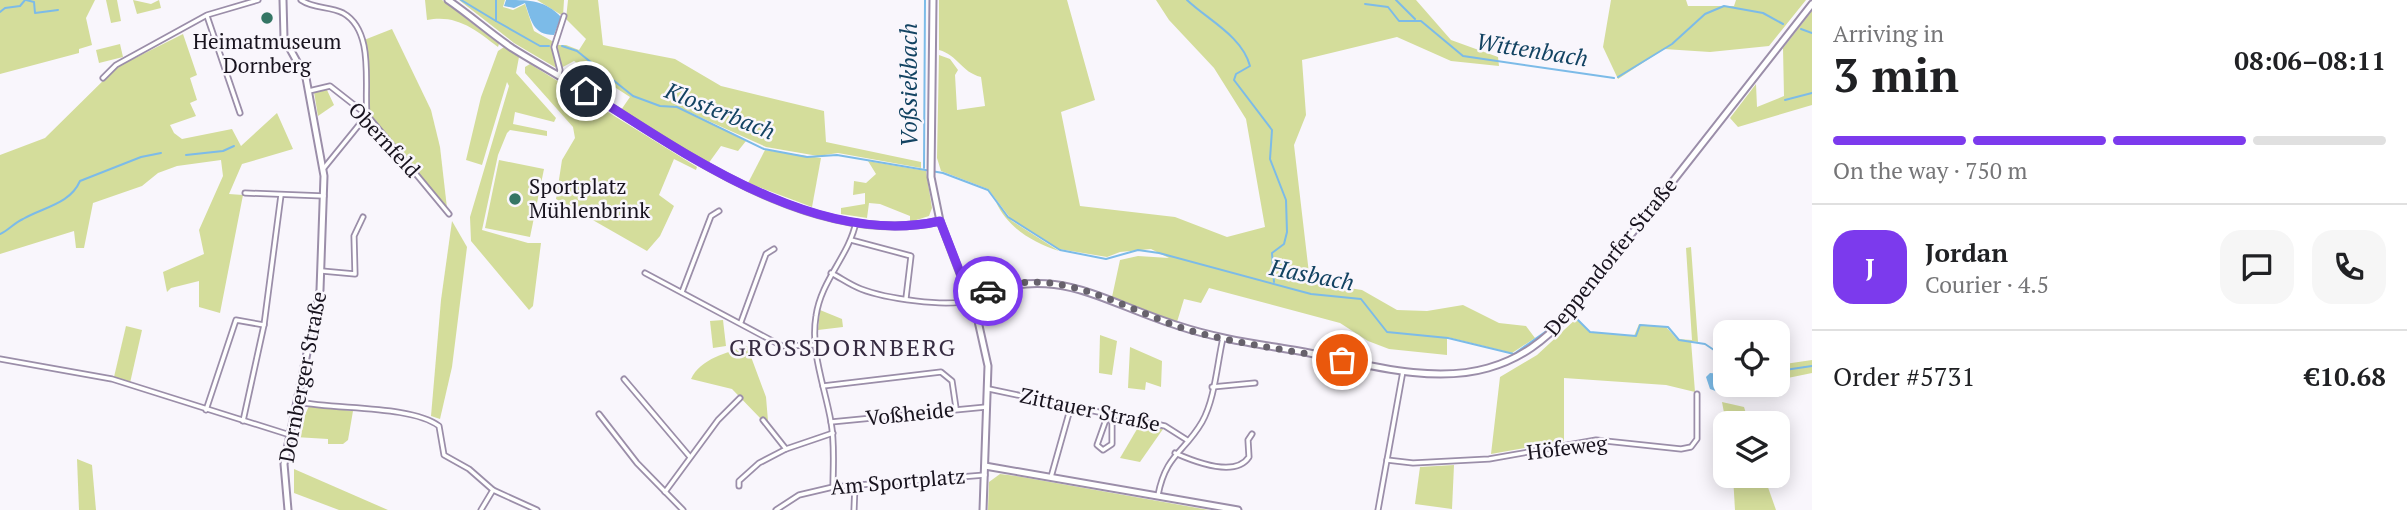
<!DOCTYPE html>
<meta charset="utf-8">
<style>
body{margin:0;font-family:"PT Serif",serif;background:#f6f6f6;color:#202124;height:100vh;display:flex;flex-direction:column;font-size:26px;white-space:nowrap}
*{box-sizing:border-box;margin:0}
p{font-size:23px;color:#757577}
.icon{flex:none;width:38px;height:38px;fill:none;stroke:currentColor;stroke-width:2;stroke-linecap:round;stroke-linejoin:round}
.map{position:relative;flex:1;overflow:hidden}
.panel{display:flex;flex-direction:column;background:#fff;width:595px}
.panel>*{flex:none}
.controls{position:absolute;left:1713px;top:320px;display:grid;gap:14px}
.controls a{display:grid;place-items:center;width:77px;height:77px;border-radius:14px;background:#fff;box-shadow:0 4px 18px #0003;font-size:35px}
.pin{position:absolute;display:grid;place-items:center;width:60px;height:60px;color:#fff;margin:-30px;border:4px solid #fff;border-radius:50%;box-shadow:0 2px 7px #0007}
.courier{position:absolute;display:grid;place-items:center;width:70px;height:70px;margin:-35px;border:5px solid #7c3aed;border-radius:50%;background:#fff;color:#222;box-shadow:0 2px 9px #0007}
.head em{font-style:normal;font-weight:700}
.head div{display:flex;flex-direction:column-reverse}
.head{display:flex;align-items:center;justify-content:space-between;height:119px;padding:0 21px}
h1{font-size:46px;font-weight:700;line-height:52px}
.bar{display:grid;grid-template-columns:repeat(4,1fr);gap:10px 7px;align-content:center;height:84px;padding:0 21px}
.bar i{height:9px;border-radius:5px;background:#e0e0e0}
.bar .active{background:#7c3aed}
.bar p{grid-column:span 4}
.line{display:flex;align-items:center;gap:18px;padding:0 21px;border-top:2px solid #e0e0e0}
.line div{flex:1}
.round{display:grid;place-items:center;flex:none;width:74px;height:74px;border-radius:21px;background:#f6f6f6}
main{display:flex;flex:1;min-height:0}
.map>svg:first-child{display:block}
</style>
<main>
<div class="map">
<svg width="1812" height="510" viewBox="0 0 1812 510">
<rect width="100%" height="100%" fill="#f9f6fc"/>
<g fill="#d4dd9b">
<path d="M0 0H95L86 18 92 45 79 49V53L0 74Z"/>
<path d="M106 0H117L121 21 111 23Z"/>
<path d="M133 0 151 4 159 0 161 8 137 14Z"/>
<path d="M425 0H442L499 44 498 47C476 30 457 14 427 20Z"/>
<path d="M459 0H505L503 7 513 10 525 4 534 31 552 41 558 69 514 43Z"/>
<path d="M537 0H564L563 16Z"/>
<path d="M568 0H598L603 45 675 59 721 86 824 111 826 142 921 162V168L838 153 818 156 766 147 673 105 746 141 738 151 721 146 708 164 621 110 630 97 574 61 561 68 555 45H566L579 50 586 39 566 19Z"/>
<path d="M939 0H1067L1095 100 1061 112 1080 206 1175 217 1227 237 1265 227 1246 119 1214 68 1169 20 1156 0H1416L1451 40 1498 57 1499 66 1451 61 1397 37 1302 60 1306 115 1294 145 1310 282 1362 290 1397 310 1427 311 1463 305 1499 323 1526 326 1535 338 1512 353 1447 337V355L1389 349 1368 341 1340 323 1209 288 1201 303 1184 299 1177 322 1112 297 1120 260 1138 256 1169 258 1151 249 1120 252 1107 257 1059 249 1011 219 988 189 941 171 937 158 939 55 950 59 958 70 955 75 957 110 985 106 981 77C961 72 958 55 939 50Z"/>
<path d="M1611 0H1686L1688 6H1734L1736 0H1806L1769 46 1710 52 1664 49 1618 79 1603 47Z"/>
<path d="M1812 11V105L1738 127 1730 118 1756 84 1757 107 1784 96 1783 48Z"/>
<path d="M392 29 431 110 440 147 447 208 373 121 368 109 364 40Z"/>
<path d="M183 34 197 75 190 78 197 100 190 103 196 116 170 125 174 133 182 139 232 129 241 146 277 113 293 149 242 164 229 194 243 195 220 313 199 307V281L171 288 167 292 163 272 204 254 199 230 223 176 221 160 177 166 158 173 142 186 93 203 84 248H76L74 231 0 254V155L45 138 117 67Z"/>
<path d="M120 44 123 57 99 63 96 50Z"/>
<path d="M504 47 519 57 516 73 556 118 554 122 515 112 513 124 547 131V136L510 130 507 133 498 155 482 230 528 243H541L533 306 529 310 471 241 470 217 509 86 507 82 482 165 466 160 481 97 498 51Z"/>
<path d="M530 64 697 167 696 170 674 159 659 195 674 206 660 236 647 251 556 199 562 160 575 138 573 127 525 73V67Z"/>
<path d="M327 90 334 105 318 116 314 92Z"/>
<path d="M765 150 821 158 812 207 748 183Z"/>
<path d="M499 160 544 169 530 237 485 228Z"/>
<path d="M868 161 926 171 932 208 929 216 910 222V216L880 204 869 203 867 218 841 214V208L865 204V193L853 195 854 181 866 183 876 174Z"/>
<path d="M996 202 1012 221 1059 251C1032 242 1008 228 996 202Z"/>
<path d="M452 221 467 247 452 367 440 419 431 416 441 300Z"/>
<path d="M1691 247 1698 342 1691 341 1695 392 1666 385 1564 378V441L1491 454 1500 377 1537 355 1577 318 1589 332 1634 336 1639 324 1666 327 1677 339 1692 340 1686 248Z"/>
<path d="M820 310 842 319 843 327 818 330Z"/>
<path d="M723 320 726 346 713 348 710 321Z"/>
<path d="M126 326 142 330 130 383 114 377Z"/>
<path d="M1100 335 1117 341 1112 375 1099 373Z"/>
<path d="M747 346 766 397 768 421 761 419 732 389 691 379C701 358 727 353 747 346Z"/>
<path d="M1130 347 1162 361 1161 387 1146 382 1145 390 1128 388Z"/>
<path d="M1812 360V373L1778 380V365Z"/>
<path d="M1722 402 1744 407 1749 423H1726Z"/>
<path d="M309 406 353 411 348 440 343 444H328V439L295 437Z"/>
<path d="M1140 424 1163 429 1140 462 1120 458Z"/>
<path d="M77 459 92 465 96 510H79Z"/>
<path d="M1454 465 1452 509 1415 504 1420 467Z"/>
<path d="M294 469 388 510H339L294 493Z"/>
<path d="M1000 474 1016 476 1209 510H988L989 482Z"/>
<path d="M1733 476H1764L1776 510H1735Z"/>
</g>
<g fill="#7cbbe8">
<path d="M506 0C529 0 545 0 561 17L554 35C533 35 531 20 525 3L514 8 504 6Z"/>
<path d="M1710 373 1721 374 1726 385H1731L1729 390 1721 393 1710 389 1706 377Z"/>
</g>
<g fill="none" stroke-linecap="round" stroke-linejoin="round">
<g stroke="#7cbbe8" stroke-width="2">
<path d="M26 0 34 2 35 13 58 10"/>
<path d="M461 0 496 21"/>
<path d="M496 0V21L540 46H549"/>
<path d="M1187 0C1208 20 1242 36 1250 66L1236 74 1234 80 1272 130 1270 159 1286 200 1287 232 1284 244 1272 253 1274 282"/>
<path d="M1396 0 1415 19"/>
<path d="M1365 4 1388 7 1399 21H1421L1463 56 1614 78"/>
<path d="M0 12 5 8 20 6 25 0"/>
<path d="M1801 29 1812 33"/>
<path d="M562 46 577 51 633 96 660 106 677 107 764 149 807 157 837 155 943 173 988 190 1008 217 1060 250 1106 259 1138 250 1159 253 1311 294 1361 299 1387 332 1448 338 1514 354 1555 325"/>
<path d="M1618 77 1672 44 1705 14 1724 6 1763 13 1783 24"/>
<path d="M1785 100 1812 93"/>
<path d="M186 155 223 151 234 146"/>
<path d="M924 168 925 0"/>
<path d="M0 234C9 230 14 223 23 219 44 207 70 204 80 181L141 157 161 153"/>
<path d="M1571 313 1590 332 1636 336 1640 325 1668 327 1679 340 1705 344 1726 358"/>
<path d="M1778 371 1812 366"/>
</g>
<g stroke="#9b8ea9" stroke-width="7">
<g id="street">
<path d="M301 0C314 9 329 6 343 13 375 31 364 85 367 115L324 168"/>
<path d="M207 16 240 113"/>
<path d="M559 75 560 70 554 47 564 16"/>
<path d="M103 78 116 65 207 15 258 0"/>
<path d="M309 91 330 86 367 115 449 214"/>
<path d="M245 193 324 196"/>
<path d="M851 240 911 256 906 298"/>
<path d="M322 271 355 274 354 236 363 217"/>
<path d="M645 273 782 346 815 345"/>
<path d="M831 273C841 278 850 285 861 289 884 298 947 308 970 300"/>
<path d="M682 292 711 216 719 211"/>
<path d="M741 322 766 254 774 249"/>
<path d="M0 359 112 379 290 435"/>
<path d="M624 379 690 457"/>
<path d="M823 386 941 372 952 381 956 408"/>
<path d="M1212 387 1255 383"/>
<path d="M989 389 1165 426 1187 440"/>
<path d="M299 402C336 410 411 405 439 426L444 455 469 469 493 490 537 510"/>
<path d="M206 410 236 320 264 325"/>
<path d="M599 414 637 463 683 510"/>
<path d="M1108 414 1097 445 1103 450 1112 444V415"/>
<path d="M763 420 786 449 833 433"/>
<path d="M243 421 264 325 281 195"/>
<path d="M831 422 986 407"/>
<path d="M1175 453C1193 461 1235 478 1249 457L1248 440 1252 434"/>
<path d="M1387 460 1413 463 1489 459 1596 440 1681 449 1691 447 1697 439V394"/>
<path d="M1051 477 1071 406"/>
<path d="M739 486V481L759 463 786 449"/>
<path d="M833 487C833 465 835 444 831 422 825 387 810 352 816 316 821 280 849 256 856 222"/>
<path d="M665 492 718 420 740 398"/>
<path d="M1158 495C1166 454 1184 453 1202 422 1215 399 1217 364 1223 338"/>
<path d="M481 510 493 490"/>
<path d="M776 510 799 495 833 487 985 475"/>
<path d="M854 510 855 485"/>
<path d="M1378 510 1403 371"/>
</g>
</g>
<g stroke="#9b8ea9" stroke-width="9">
<g id="secondary">
<path d="M283 0 284 38 306 78 324 176 320 290 284 464 288 510"/>
<path d="M448 0C470 15 490 33 512 48 542 67 573 83 603 102 697 162 822 248 940 221"/>
<path d="M933 0 931 177 940 221 978 321 988 366 983 510"/>
<path d="M970 298C1057 262 1099 301 1179 326 1218 339 1258 344 1299 351 1358 362 1429 385 1488 368 1521 359 1545 340 1567 316L1812 4"/>
<path d="M985 466 1238 510"/>
</g>
</g>
<use href="#street" stroke="#fff" stroke-width="3.5"/>
<use href="#secondary" stroke="#fff" stroke-width="5"/>
</g>
<g fill="none" stroke-linecap="round" stroke-linejoin="round">
<path stroke="#67626c" stroke-width="7" stroke-dasharray="0 12.6" d="M988 291C1061 261 1131 315 1199 333 1246 345 1295 351 1342 360"/>
<path stroke="#7c3aed" stroke-width="9" d="M586 91C683 153 818 249 940 221L970 298 988 291"/>
</g>
<g fill="#357665" stroke="#f9f6fc" stroke-width="2.5">
<circle cx="267" cy="18" r="7"/>
<circle cx="515" cy="199" r="7"/>
</g>
<g text-anchor="middle" stroke-width="5" stroke-linejoin="round" paint-order="stroke">
<g font-size="21" fill="#18131e" stroke="#f9f6fc">
<text x="267" y="49">Heimatmuseum<tspan x="267" dy="24">Dornberg</tspan></text>
<text x="529" y="194" text-anchor="start">Sportplatz<tspan x="529" dy="24">Mühlenbrink</tspan></text>
</g>
<g font-size="21" fill="#18131e" stroke="#f9f6fc">
<text transform="translate(384 140) rotate(47)" y="7">Obernfeld</text>
<text transform="translate(1611 257) rotate(-51)" y="7">Deppendorfer Straße</text>
<text transform="translate(303 377) rotate(-79)" y="7">Dornberger Straße</text>
<text transform="translate(1090 410) rotate(12)" y="7">Zittauer Straße</text>
<text transform="translate(910 414) rotate(-6)" y="7">Voßheide</text>
<text transform="translate(1567 448) rotate(-7)" y="7">Höfeweg</text>
<text transform="translate(898 482) rotate(-5)" y="7">Am Sportplatz</text>
</g>
<g font-size="23" font-style="italic" fill="#134362" stroke="#f9f6fc">
<text transform="translate(1532 50) rotate(9)" y="8">Wittenbach</text>
<text transform="translate(909 85) rotate(-90)" y="8">Voßsiekbach</text>
<text transform="translate(720 111) rotate(22)" y="8">Klosterbach</text>
<text transform="translate(1312 275) rotate(11)" y="8">Hasbach</text>
</g>
<g font-size="24" letter-spacing="2" fill="#372c42" stroke="#f9f6fc">
<text x="843" y="356">GROSSDORNBERG</text>
</g>
</g>
</svg>
<div class="controls">
<a><svg class="icon" aria-label="locate" viewBox="0 0 24 24"><circle cx="12" cy="12" r="6"/><path d="M12 2v4M12 18v4M2 12h4M18 12h4"/></svg></a>
<a><svg class="icon" aria-label="layers" viewBox="0 0 24 24"><path d="M12 4l9 5-9 5-9-5zM3 14l9 5 9-5"/></svg></a>
</div>
<div class="pin" style="left:1342px;top:360px;background:#ea580c"><svg class="icon" aria-label="bag" viewBox="0 0 24 24"><path d="M5 8h14l-1 12H6zM9 8a3 3 0 0 1 6 0"/></svg></div>
<div class="pin" style="left:586px;top:91px;background:#1f2937"><svg class="icon" aria-label="home" viewBox="0 0 24 24"><path d="M3 11l9-7 9 7M6 9v11h12V9"/></svg></div>
<div class="courier" style="left:988px;top:291px"><svg class="icon" aria-label="car" viewBox="0 0 24 24"><path d="M5 17H2v-5l4-1 3-4h7l3 4 3 1v5h-3M9 17h6M6 11h13"/><circle cx="7" cy="17" r="2"/><circle cx="17" cy="17" r="2"/></svg></div>
</div>
<section class="panel">
<div class="head"><div><h1>3 min</h1><p>Arriving in</p></div><em>08:06–08:11</em></div>
<div class="bar"><i class="active"></i><i class="active"></i><i class="active"></i><i></i><p>On the way · 750 m</p></div>
<div class="line" style="height:126px"><b class="round" style="background:#7c3aed;color:#fff">J</b><div><b>Jordan</b><p>Courier · 4.5</p></div><a class="round"><svg class="icon" aria-label="chat" viewBox="0 0 24 24"><path d="M4 5h16v11H9l-5 4z"/></svg></a><a class="round"><svg class="icon" aria-label="phone" viewBox="0 0 24 24"><path d="M5 4h4l2 5-3 2q2 4 5 5l2-3 5 2v4C11 20 4 13 5 4z"/></svg></a></div>
<div class="line" style="height:91px"><div>Order #5731</div><b>€10.68</b></div>
</section>
</main>
